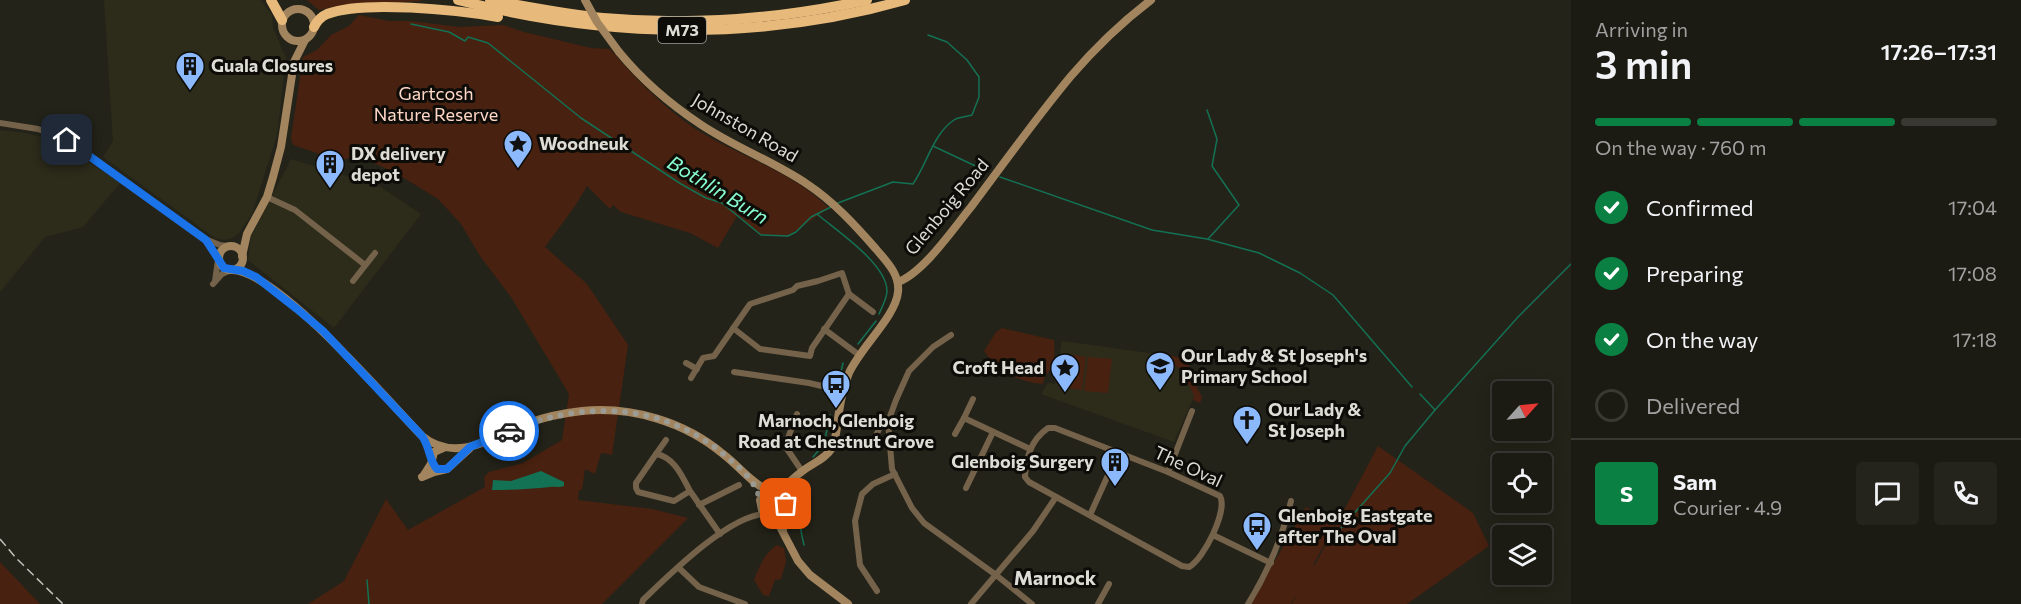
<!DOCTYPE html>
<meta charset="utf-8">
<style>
body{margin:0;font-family:Commissioner,sans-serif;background:#24231c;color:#f1f3f6;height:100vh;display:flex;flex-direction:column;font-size:22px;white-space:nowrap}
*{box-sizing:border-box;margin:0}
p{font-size:20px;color:#a0a1a0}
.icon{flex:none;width:33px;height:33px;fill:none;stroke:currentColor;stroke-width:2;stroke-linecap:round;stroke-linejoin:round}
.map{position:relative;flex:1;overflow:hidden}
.sheet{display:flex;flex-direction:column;background:#1b1a13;width:450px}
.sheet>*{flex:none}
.needle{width:39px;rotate:63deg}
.fabs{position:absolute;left:1492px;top:381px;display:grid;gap:12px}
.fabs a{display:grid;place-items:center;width:60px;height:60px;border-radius:6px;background:#1b1a13;box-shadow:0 3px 15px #0003,0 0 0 2px #393833;font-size:30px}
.pin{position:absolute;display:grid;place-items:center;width:51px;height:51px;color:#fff;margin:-26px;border-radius:12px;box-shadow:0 3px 9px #0006}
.courier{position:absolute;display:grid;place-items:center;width:60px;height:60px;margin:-30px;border:4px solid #1a73e8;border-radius:50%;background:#fff;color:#222;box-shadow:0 2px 8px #0007}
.overview em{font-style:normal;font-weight:600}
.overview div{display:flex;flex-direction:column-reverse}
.overview{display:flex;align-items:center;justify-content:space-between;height:102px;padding:0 24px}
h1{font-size:39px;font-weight:600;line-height:45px}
.bar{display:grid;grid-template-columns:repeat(4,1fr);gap:9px 6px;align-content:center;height:72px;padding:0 24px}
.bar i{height:8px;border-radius:4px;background:#393833}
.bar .on{background:#0b8043}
.bar p{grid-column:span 4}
.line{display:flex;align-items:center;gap:15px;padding:0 24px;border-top:2px solid #393833}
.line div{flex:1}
.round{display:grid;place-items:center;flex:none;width:63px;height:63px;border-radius:6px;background:#24231c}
ol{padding:0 24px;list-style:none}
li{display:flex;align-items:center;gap:18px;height:66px}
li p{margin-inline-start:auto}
li .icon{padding:6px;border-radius:50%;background:#0b8043;color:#fff;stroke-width:4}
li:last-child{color:#a0a1a0}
li i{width:33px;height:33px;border:3px solid #393833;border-radius:50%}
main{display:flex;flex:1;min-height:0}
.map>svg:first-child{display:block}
</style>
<main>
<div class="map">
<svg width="1571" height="604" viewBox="0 0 1571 604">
<rect width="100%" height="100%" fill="#242319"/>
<g fill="#2d2c1b">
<path d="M104 0H260L272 15 273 28 286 58 277 135 252 214 239 233 231 239 223 240 215 238 103 157 113 141Z"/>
<path d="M0 130 26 133 57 141 120 183 83 227 45 237 0 292Z"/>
<path d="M291 159 379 186 421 214 334 328 248 260 251 237Z"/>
<path d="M1062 341 1163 355 1184 374 1194 396 1174 442 1041 394 1048 383 1055 384Z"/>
</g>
<g fill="#482110">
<path d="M307 0H419L423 1 343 5 319 10Z"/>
<path d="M359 15 389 21H411L459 27 503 25 524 32 591 48 610 49C635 78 662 106 694 128 738 156 791 171 829 208L788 236 761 235 737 216 718 248 690 233 621 212 613 205 610 209 587 186 575 206 545 247 587 284 628 345 612 455 601 453 595 474 585 469 582 490H579L578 500 652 509 688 518 602 604H308L344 581 386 499 408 530 485 487 484 477 489 472 523 463 562 440 569 394 511 297 480 256 461 224 438 199 396 173 356 155 341 161 293 145 291 138 303 57 317 50 331 35 349 26Z"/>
<path d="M1002 328 1054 340C1055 349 1055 362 1050 370 1046 376 1044 376 1043 384 1021 383 997 371 984 351L996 332Z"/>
<path d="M1063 353 1086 357 1082 390 1059 387Z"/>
<path d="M1164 354 1189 360V372L1202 397 1200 403 1193 400 1194 396 1184 374Z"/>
<path d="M1088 357 1112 359 1108 393 1084 391Z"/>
<path d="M1378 446 1473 513 1489 546 1407 604H1292L1298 591 1291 604H1250L1306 507 1335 525 1312 567 1316 563Z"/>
<path d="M777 545 784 548 786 562 781 579 775 580 769 596 763 595 754 580C760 565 764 554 777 545Z"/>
<path d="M0 562 40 604H0Z"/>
</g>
<path fill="#137154" d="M541 471 564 482V486C558 488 555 486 550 487 531 489 512 490 492 490L493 480 511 481Z"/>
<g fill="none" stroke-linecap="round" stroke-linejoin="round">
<g stroke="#137154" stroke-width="1.5">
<path d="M411 24 449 32 465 41 468 37 488 43 581 118 681 184 706 198 722 203 761 235 788 236 796 232 811 217 831 207"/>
<path d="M1207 110 1217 139 1212 166 1239 205 1208 239"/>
<path d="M933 146 984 170"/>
<path d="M1000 177 1152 230 1207 239 1259 253 1300 273 1333 295 1412 387"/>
<path d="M838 203 893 182 913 184C927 164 933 134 954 120 958 117 966 117 972 115L979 97V77L967 60 947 42 928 35"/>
<path d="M817 214C837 231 887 264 887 291 887 298 882 307 879 314"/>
<path d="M858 344 876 321"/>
<path d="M838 385 843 363"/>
<path d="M1420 394 1435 410 1518 317 1571 264"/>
<path d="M813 457 824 444 830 415"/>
<path d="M1341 528 1390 473 1405 446 1435 410"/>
<path d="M804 545C798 522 799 506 807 484"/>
<path d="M367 580 369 604"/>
</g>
<g stroke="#74624a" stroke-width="6">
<path d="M0 123 38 129 67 140 205 239 220 245 228 246"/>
<path d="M267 197 295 210 365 265"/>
<path d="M208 242 218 259"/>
<path d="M215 281 218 260"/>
<path d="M353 281 375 253"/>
<path d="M213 284 222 274 231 270"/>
<path d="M849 294 873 312"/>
<path d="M824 329 859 355"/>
<path d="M951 335 933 347 909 371 896 400 888 422 892 469 912 508 924 523 996 575 1032 604"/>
<path d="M686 363 697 369"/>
<path d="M734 372 809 383 843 391"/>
<path d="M691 378 703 358 714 356 750 304 793 290 797 286 818 281 842 273 849 294 812 348 810 356 760 349 733 328"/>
<path d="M973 399 964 418 1030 449"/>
<path d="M797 414 785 446 802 471"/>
<path d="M1048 428H1055L1168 472 1220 496C1228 510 1204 559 1189 567L1182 566 1029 482 1025 477C1026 457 1031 440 1048 428Z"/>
<path d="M955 434 964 418"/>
<path d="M874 440 880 427H889"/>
<path d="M656 454 666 440"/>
<path d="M1168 472 1192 411"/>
<path d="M966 488 993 432"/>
<path d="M690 491C682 476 674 457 656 454L636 483V488L638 492 674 501 690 491 720 534"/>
<path d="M699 505 739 485"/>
<path d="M1090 515 1118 453"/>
<path d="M1213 535 1271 563"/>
<path d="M679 568 699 587 745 604"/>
<path d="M877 591 860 565 855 521 862 494 873 484 895 474"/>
<path d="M642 604 643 600C668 576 731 513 767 514"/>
<path d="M971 604 1033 531 1056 497"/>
<path d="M1098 604 1109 584"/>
<path d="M1248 604C1268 572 1282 538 1291 501"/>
</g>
<g stroke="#a2855e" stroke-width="8">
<circle cx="298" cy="25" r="16"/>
<path d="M619 52C642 80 670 104 700 124 734 147 773 161 807 184 833 201 855 225 876 249 886 261 900 274 898 292 896 316 860 348 849 373 844 385 841 399 839 412 837 423 837 437 832 448 825 460 810 464 800 473 794 477 790 483 783 487 774 492 765 490 760 500L762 510 777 521 798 561 810 575 848 604"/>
<circle cx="231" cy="258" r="12"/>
<path d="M242 256 247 234 267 197 273 177 281 147 294 62 305 40"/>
<path d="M232 270C278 271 388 401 422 436 456 464 494 437 528 423 545 417 564 413 582 411 632 406 685 422 723 454 739 466 751 483 769 491"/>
<path d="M898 282C924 272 953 229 971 207 1004 163 1036 118 1071 76 1095 48 1122 22 1151 0"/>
<path d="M424 475 431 464 434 452 443 448"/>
<path d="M422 477 434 472 447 469 470 448"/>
<path d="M783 530C781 515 785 495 791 481"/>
</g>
<g stroke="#e7b97b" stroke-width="10">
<path d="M271 0 282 20"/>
<path d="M458 0C604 38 759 42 905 0"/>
<path d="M490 0C528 7 565 14 603 18 692 26 780 19 867 0"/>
<path d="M314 27C317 21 320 17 327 14 363 0 457 10 498 17"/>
</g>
<path stroke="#c1c1ba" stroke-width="1.5" stroke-dasharray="9 4.5" stroke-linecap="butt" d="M0 539 16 558 63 604"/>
<path stroke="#a2855e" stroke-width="8" d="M585 0 597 22 619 52"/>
</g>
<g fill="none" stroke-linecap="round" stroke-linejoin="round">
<path stroke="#9c9c94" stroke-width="6" stroke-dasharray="0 10.8" d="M509 431C584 400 663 402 727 457 741 469 756 481 760 500 765 491 772 488 781 494L786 504"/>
<path stroke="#1a73e8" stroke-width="8" d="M67 140 206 240 224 268 243 271 256 277 297 309 323 331 422 436C430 447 429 461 437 469H447L470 447 509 431"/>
</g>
<defs>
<g id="building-pin" transform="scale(1.5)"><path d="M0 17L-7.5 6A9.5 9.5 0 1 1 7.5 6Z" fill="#8cb9fc" stroke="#0d0c08"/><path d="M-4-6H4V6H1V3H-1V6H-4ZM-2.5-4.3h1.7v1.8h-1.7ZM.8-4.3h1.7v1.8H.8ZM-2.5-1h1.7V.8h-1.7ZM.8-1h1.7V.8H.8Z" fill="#111"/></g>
<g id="sight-pin" transform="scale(1.5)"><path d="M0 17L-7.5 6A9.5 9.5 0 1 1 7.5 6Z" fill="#8cb9fc" stroke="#0d0c08"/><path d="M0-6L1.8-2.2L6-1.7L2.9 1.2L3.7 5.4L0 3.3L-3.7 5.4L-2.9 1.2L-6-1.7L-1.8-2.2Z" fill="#111"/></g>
<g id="school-pin" transform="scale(1.5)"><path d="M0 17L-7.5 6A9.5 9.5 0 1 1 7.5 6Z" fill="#8cb9fc" stroke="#0d0c08"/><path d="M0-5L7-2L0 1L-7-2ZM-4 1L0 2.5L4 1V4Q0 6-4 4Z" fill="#111"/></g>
<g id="bus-pin" transform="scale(1.5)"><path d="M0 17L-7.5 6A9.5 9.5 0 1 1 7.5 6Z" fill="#8cb9fc" stroke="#0d0c08"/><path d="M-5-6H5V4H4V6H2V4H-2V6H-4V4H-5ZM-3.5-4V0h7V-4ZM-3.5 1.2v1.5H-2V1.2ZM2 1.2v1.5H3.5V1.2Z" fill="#111"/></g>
<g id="church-pin" transform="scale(1.5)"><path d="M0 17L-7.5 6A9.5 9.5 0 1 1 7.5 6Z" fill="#8cb9fc" stroke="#0d0c08"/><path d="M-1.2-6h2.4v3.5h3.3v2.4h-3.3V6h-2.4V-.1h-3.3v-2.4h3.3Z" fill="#111"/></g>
</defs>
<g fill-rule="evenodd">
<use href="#building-pin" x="190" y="66"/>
<use href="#sight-pin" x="518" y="144"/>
<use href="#building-pin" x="330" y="164"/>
<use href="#school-pin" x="1160" y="366"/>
<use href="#sight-pin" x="1065" y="368"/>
<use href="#bus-pin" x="836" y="384"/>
<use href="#church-pin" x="1247" y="420"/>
<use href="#building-pin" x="1115" y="462"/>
<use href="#bus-pin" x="1257" y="526"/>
</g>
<g text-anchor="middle" stroke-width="6" stroke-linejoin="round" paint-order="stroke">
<rect fill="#0d0c08" stroke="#9f9e98" stroke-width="1.5" x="658" y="17" width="48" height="26" rx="4.5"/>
<g font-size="16" font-weight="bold" fill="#ddddd6">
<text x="682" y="36">M73</text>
</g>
<g font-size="18" font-weight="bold" fill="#ddddd6" stroke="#0d0c08" text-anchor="start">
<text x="211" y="72">Guala Closures</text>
<text x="539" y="150">Woodneuk</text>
<text x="351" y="160">DX delivery<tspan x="351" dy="21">depot</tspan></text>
<text x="1181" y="362">Our Lady &amp; St Joseph's<tspan x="1181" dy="21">Primary School</tspan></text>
<text x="1044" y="374" text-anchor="end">Croft Head</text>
<text x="1268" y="416">Our Lady &amp;<tspan x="1268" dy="21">St Joseph</tspan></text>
<text x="836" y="427" text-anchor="middle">Marnoch, Glenboig<tspan x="836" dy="21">Road at Chestnut Grove</tspan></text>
<text x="1094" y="468" text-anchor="end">Glenboig Surgery</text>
<text x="1278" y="522">Glenboig, Eastgate<tspan x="1278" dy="21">after The Oval</tspan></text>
</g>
<g font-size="18" fill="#ffd7c6" stroke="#0d0c08">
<text x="436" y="100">Gartcosh<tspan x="436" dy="21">Nature Reserve</tspan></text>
</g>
<g font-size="18" fill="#ddddd6" stroke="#0d0c08">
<text transform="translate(745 128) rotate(30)" y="6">Johnston Road</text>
<text transform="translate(947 207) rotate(-50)" y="6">Glenboig Road</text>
<text transform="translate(1188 467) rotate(25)" y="6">The Oval</text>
</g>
<g font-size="20" font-style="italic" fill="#89fed0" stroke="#0d0c08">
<text transform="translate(718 190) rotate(31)" y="7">Bothlin Burn</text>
</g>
<g font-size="20" font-weight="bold" fill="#ddddd6" stroke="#0d0c08">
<text x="1055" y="585">Marnock</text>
</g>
</g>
</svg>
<div class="fabs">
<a><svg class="needle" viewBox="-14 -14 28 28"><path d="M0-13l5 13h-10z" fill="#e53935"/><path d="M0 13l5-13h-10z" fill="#a0a1a0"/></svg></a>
<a><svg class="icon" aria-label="locate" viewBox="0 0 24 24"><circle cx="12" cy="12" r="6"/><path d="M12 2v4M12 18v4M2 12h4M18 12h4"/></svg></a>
<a><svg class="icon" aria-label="layers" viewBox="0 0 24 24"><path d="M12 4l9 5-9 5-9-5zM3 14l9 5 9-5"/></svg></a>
</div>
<div class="pin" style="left:786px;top:504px;background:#ea580c"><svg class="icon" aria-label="bag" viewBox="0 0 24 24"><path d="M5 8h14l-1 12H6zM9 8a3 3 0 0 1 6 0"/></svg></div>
<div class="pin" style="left:67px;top:140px;background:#1f2937"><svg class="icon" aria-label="home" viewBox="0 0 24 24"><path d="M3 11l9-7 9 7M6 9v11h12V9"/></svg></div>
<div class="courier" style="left:509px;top:431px"><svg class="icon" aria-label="car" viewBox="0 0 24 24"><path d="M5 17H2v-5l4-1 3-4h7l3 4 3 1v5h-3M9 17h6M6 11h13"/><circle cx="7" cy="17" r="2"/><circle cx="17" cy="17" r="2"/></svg></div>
</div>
<section class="sheet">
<div class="overview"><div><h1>3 min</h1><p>Arriving in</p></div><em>17:26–17:31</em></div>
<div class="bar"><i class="on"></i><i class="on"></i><i class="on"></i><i></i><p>On the way · 760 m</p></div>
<ol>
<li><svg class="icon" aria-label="check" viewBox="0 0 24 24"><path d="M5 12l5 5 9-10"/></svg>Confirmed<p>17:04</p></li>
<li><svg class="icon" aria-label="check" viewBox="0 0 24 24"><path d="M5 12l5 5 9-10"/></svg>Preparing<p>17:08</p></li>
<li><svg class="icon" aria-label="check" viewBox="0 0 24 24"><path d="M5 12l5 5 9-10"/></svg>On the way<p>17:18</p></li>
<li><i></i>Delivered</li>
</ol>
<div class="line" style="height:108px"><b class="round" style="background:#0b8043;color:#fff">S</b><div><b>Sam</b><p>Courier · 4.9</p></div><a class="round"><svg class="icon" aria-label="chat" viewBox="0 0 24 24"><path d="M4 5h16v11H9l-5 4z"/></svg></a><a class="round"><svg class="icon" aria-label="phone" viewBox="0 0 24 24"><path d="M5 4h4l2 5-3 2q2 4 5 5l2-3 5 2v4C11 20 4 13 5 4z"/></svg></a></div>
</section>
</main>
